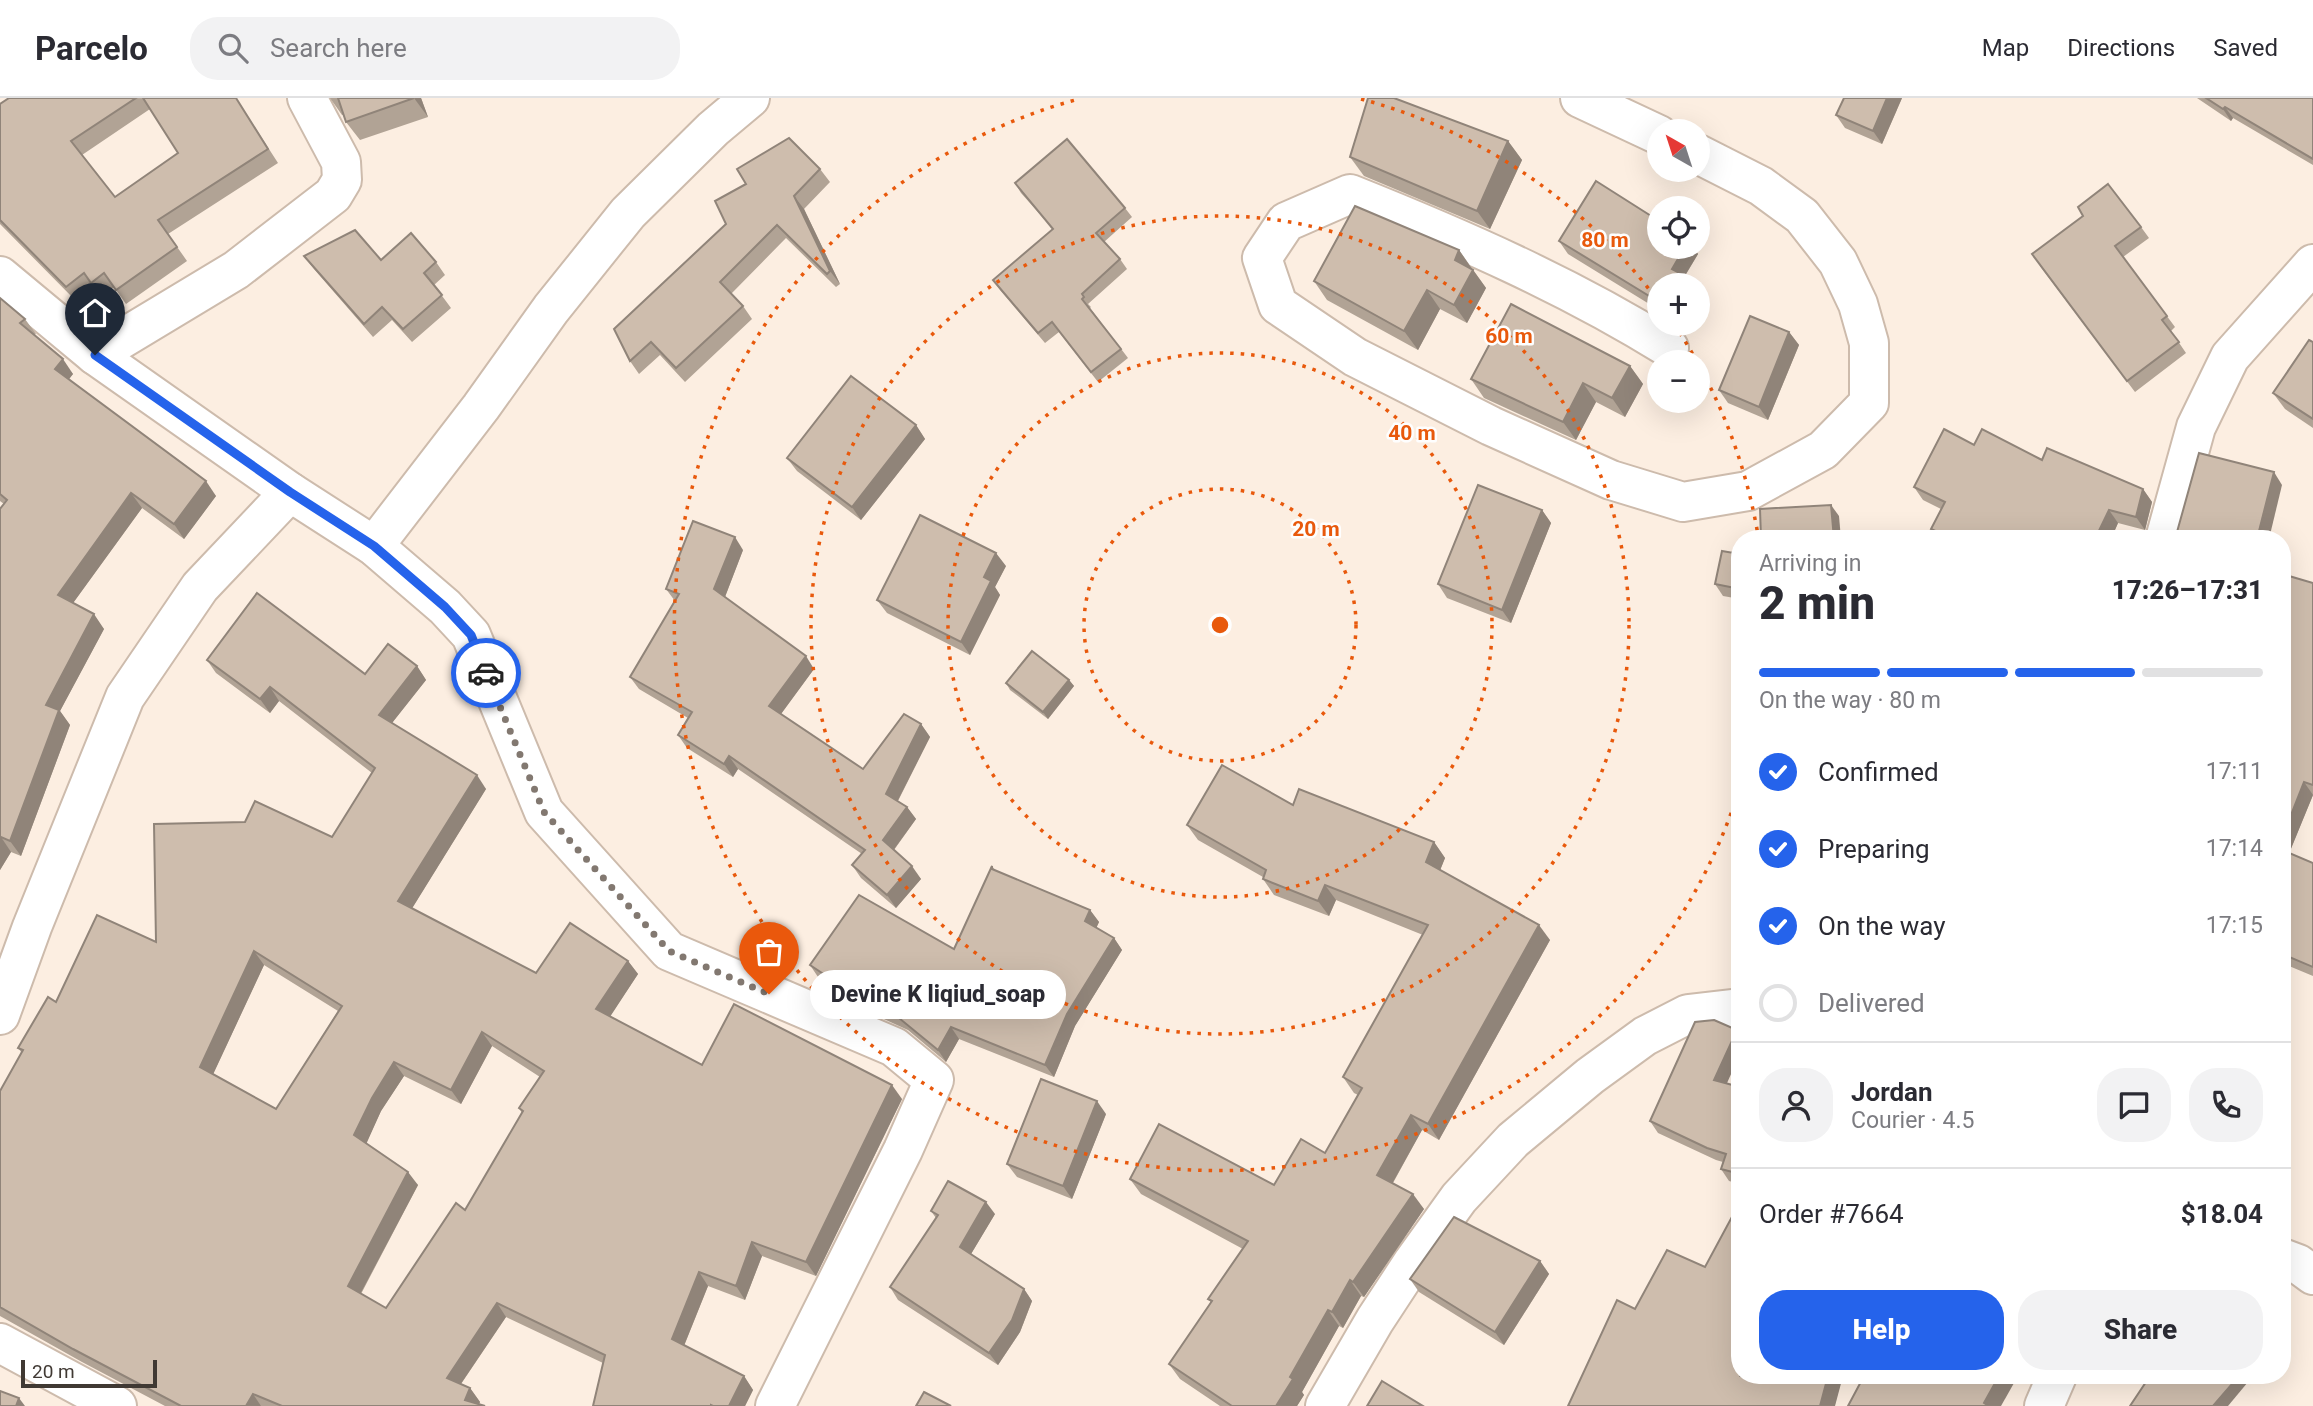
<!DOCTYPE html>
<meta charset="utf-8">
<style>
body{margin:0;font-family:Roboto,sans-serif;background:#f2f2f3;color:#2b2b33;height:100vh;display:flex;flex-direction:column;font-size:26px;white-space:nowrap}
*{box-sizing:border-box;margin:0}
p{font-size:23px;color:#7c7c81}
.icon{flex:none;width:38px;height:38px;fill:none;stroke:currentColor;stroke-width:2;stroke-linecap:round;stroke-linejoin:round}
.map{position:relative;flex:1;overflow:hidden}
.panel{position:absolute;left:1731px;top:432px;width:560px;height:854px;display:flex;flex-direction:column;background:#fff;border-radius:28px;box-shadow:0 7px 28px #0002}
.panel>*{flex:none}
.needle{width:46px;rotate:321deg}
.tools{position:absolute;left:1647px;top:21px;display:grid;gap:14px}
.tools a{display:grid;place-items:center;width:63px;height:63px;border-radius:50%;background:#fff;box-shadow:0 7px 28px #0002;font-size:35px}
.scale{position:absolute;left:21px;bottom:18px;width:136px;box-sizing:border-box;padding-left:7px;border:4px solid #403933;border-top:0;font-size:19px;line-height:24px;white-space:nowrap;color:#403933;-webkit-text-stroke:5px #fefefe;paint-order:stroke}
.pin{position:absolute;display:grid;place-items:center;width:60px;height:60px;color:#fff;margin:-72px -30px;border-radius:50% 50% 50% 0;rotate:-45deg;box-shadow:0 0 7px #0007}
.pin .icon{rotate:45deg}
.courier{position:absolute;display:grid;place-items:center;width:70px;height:70px;margin:-35px;border:5px solid #2563eb;border-radius:50%;background:#fff;color:#222;box-shadow:0 2px 9px #0007}
.bubble{position:absolute;height:49px;border-radius:24px;background:#fff;box-shadow:0 7px 28px #0002;font-size:23px;font-weight:800;line-height:49px;text-align:center}
.summary em{font-style:normal;font-weight:800}
.summary div{display:flex;flex-direction:column-reverse}
.summary{display:flex;align-items:center;justify-content:space-between;height:119px;padding:0 28px}
h1{font-size:46px;font-weight:800;line-height:52px}
.bar{display:grid;grid-template-columns:repeat(4,1fr);gap:10px 7px;align-content:center;height:84px;padding:0 28px}
.bar i{height:9px;border-radius:5px;background:#e1e1e2}
.bar .on{background:#2563eb}
.bar p{grid-column:span 4}
.line{display:flex;align-items:center;gap:18px;padding:0 28px;border-top:2px solid #e1e1e2}
.line div{flex:1}
.round{display:grid;place-items:center;flex:none;width:74px;height:74px;border-radius:28px;background:#f2f2f3}
ol{padding:0 28px;list-style:none}
li{display:flex;align-items:center;gap:21px;height:77px}
li p{margin-inline-start:auto}
li .icon{padding:7px;border-radius:50%;background:#2563eb;color:#fff;stroke-width:4}
li:last-child{color:#7c7c81}
li i{width:38px;height:38px;border:4px solid #e1e1e2;border-radius:50%}
.primary-button{display:flex;gap:14px;margin-top:auto;padding:14px 28px}
.primary-button a{flex:1;height:80px;border-radius:28px;background:#2563eb;color:#fff;font-size:28px;font-weight:800;line-height:80px;text-align:center}
.primary-button a+a{background:#f2f2f3;color:#2b2b33}
header{display:flex;align-items:center;gap:42px;box-sizing:border-box;height:98px;padding:0 35px;background:#fff;border-bottom:2px solid #e1e1e2}
header strong{font-size:33px}
nav{display:flex;gap:38px;margin-inline-start:auto;font-size:24px}
.search{width:490px;height:63px;background:#f2f2f3;display:flex;align-items:center;gap:18px;box-sizing:border-box;padding:0 24px;border-radius:28px;color:#7c7c81;font-size:26px}
.map>svg:first-child{display:block}
</style>
<header>
<strong>Parcelo</strong>
<div class="search"><svg class="icon" aria-label="search" viewBox="0 0 24 24"><circle cx="10" cy="10" r="6"/><path d="M15 15l6 6"/></svg>Search here</div>
<nav><a>Map</a><a>Directions</a><a>Saved</a></nav>
</header>
<div class="map">
<svg width="2313" height="1308" viewBox="0 0 2313 1308">
<rect width="100%" height="100%" fill="#fceee1"/>
<g fill="none" stroke-linecap="round" stroke-linejoin="round">
<g stroke="#cdbbac" stroke-width="42">
<g id="street">
<path d="M1580 0 1659 37"/>
<path d="M0 178 95 257 290 394 374 448 445 509 471 537 544 714 669 853 894 949 934 982 903 1052 775 1308"/>
<path d="M1669 250C1568 187 1460 140 1350 96L1286 124 1262 160 1278 207 1355 259 1491 328 1611 382 1683 404 1748 393 1823 352 1869 305V245L1858 206 1838 164 1802 118 1761 88 1698 56"/>
<path d="M95 257 236 172 333 97 342 82 341 64 307 0"/>
<path d="M2165 441 2196 329 2230 259 2313 166"/>
<path d="M374 448 481 309 551 211 628 115 713 31 750 0"/>
<path d="M0 917 32 829 125 599 200 489 290 394"/>
<path d="M2282 1160 2298 1166 2313 1177"/>
<path d="M0 1245 117 1308"/>
<path d="M1325 1308 1375 1222 1413 1164 1459 1100 1513 1042 1590 978 1645 938 1688 916 1740 910"/>
<path d="M2044 1308 2057 1278"/>
</g>
</g>
<use href="#street" stroke="#fff" stroke-width="38"/>
</g>
<g fill="#b1a395" fill-rule="evenodd">
<path d="M9 0H236L278 65 168 136 187 163 126 206 114 189 101 199 94 189 76 203 0 126V6ZM150 11 178 55 115 99 82 57Z"/>
<path d="M330 0H421L428 19 360 42 346 24 344 17H342Z"/>
<path d="M1902 0 1882 46 1845 30 1836 17Z"/>
<path d="M2197 0H2313V67L2233 20 2231 23Z"/>
<path d="M1508 43 1522 62 1490 131 1364 78 1350 59Z"/>
<path d="M820 71 830 84 804 111 840 186 836 189 786 140 731 196 743 208 752 221 685 284 660 257 639 276 630 263Z"/>
<path d="M1015 85 1125 110 1132 119 1104 144 1120 161 1127 171 1088 206 1091 209 1090 210 1128 260 1098 284 1059 234 1045 245 1000 192 993 182 1053 131 1021 95Z"/>
<path d="M2141 129 2149 140 2123 159 2175 229 2171 233 2186 255 2135 294 2040 168Z"/>
<path d="M1559 143 1659 149H1693L1698 156 1685 178 1695 183 1704 196 1659 187V212L1568 156Z"/>
<path d="M1459 152 1486 190 1467 225 1440 211 1418 252 1327 202 1314 183Z"/>
<path d="M304 158 436 164 445 177 434 187 451 210 412 244 392 222 373 239 314 171Z"/>
<path d="M0 200 25 221 36 236 34 237 73 276 69 281 216 398 184 441 142 410 73 505 104 531 60 613 70 627 21 758 11 754 0 772 4 406 0 403Z"/>
<path d="M1789 234 1799 247 1768 322 1728 305 1719 292Z"/>
<path d="M2313 244V330L2285 311 2273 295Z"/>
<path d="M1630 268 1643 286 1625 319 1596 304 1576 342 1484 300 1471 281Z"/>
<path d="M916 327 925 341 861 422 797 373 787 360Z"/>
<path d="M1974 347 2042 362 2143 391 2152 404 2145 432 2118 425 2111 441H1938L1931 431 1941 411 1923 402 1914 389Z"/>
<path d="M1542 412 1551 425 1511 525 1447 500 1438 486Z"/>
<path d="M743 452 725 499 814 571 781 616 863 671 921 626 930 639 898 703 907 709 916 721 894 752 921 781 896 810 861 780 852 767 862 756 738 671 733 679 687 650 678 637 688 620 639 591 630 579 675 503 666 491Z"/>
<path d="M1740 456V501L1723 498 1715 486Z"/>
<path d="M1006 468 995 489 1000 497 970 557 887 515 877 502Z"/>
<path d="M2282 476 2313 485V697L2289 755 2313 765V878L2282 865Z"/>
<path d="M207 562 365 576 417 568 426 582 392 625 486 691 412 810 536 875 628 863 638 876 610 918 702 967 902 1001 816 1178 762 1158 745 1202 708 1188 684 1248 744 1278 753 1292 745 1308H593L603 1265 506 1219 461 1286 470 1290 480 1304 479 1306 485 1308H165L82 1264 0 1218V993L22 955 18 950 56 904 332 739 372 675 279 603 270 615 216 575ZM264 867 338 913 276 1011 213 976ZM492 948 540 979 519 1010 522 1015 465 1112 386 1210 361 1196 418 1087 366 1045 381 1013 404 978 461 1006Z"/>
<path d="M1069 582 1074 588 1048 621 1010 592 1006 585Z"/>
<path d="M1293 707 1434 744 1445 760 1440 772 1550 842 1439 1042 1422 1032 1393 1085 1424 1111 1364 1199 1361 1198 1343 1230 1339 1228 1302 1294 1304 1297 1297 1308H1220L1180 1281 1169 1266 1211 1204 1208 1201 1243 1151 1141 1096 1130 1081 1274 1087 1325 1055 1358 997 1354 995 1343 979 1423 837 1336 802 1329 818 1274 797 1263 781V779L1198 742 1187 727Z"/>
<path d="M992 768 995 772 1090 812 1099 824 1096 830 1114 840 1122 852 1075 928 1054 979 959 941 946 964 908 932 875 917 818 879 810 867 954 851Z"/>
<path d="M1737 932 1740 936V956L1726 985 1740 989V1086L1729 1083 1721 1071 1723 1064 1716 1062 1658 1035 1650 1023Z"/>
<path d="M1106 1016 1072 1101 1017 1079 1007 1066Z"/>
<path d="M931 1113 995 1116 971 1156 1024 1191 1032 1203 1020 1234 998 1267 898 1202 890 1189 936 1120Z"/>
<path d="M1540 1163 1549 1176 1504 1247 1419 1194 1410 1181Z"/>
</g>
<g fill="#908479">
<path d="M414 0H421L428 19Z"/>
<path d="M1887 0H1902L1882 46 1873 33Z"/>
<path d="M2225 9 2233 20 2231 23 2223 11Z"/>
<path d="M1508 43 1522 62 1490 131 1477 113Z"/>
<path d="M794 98 804 111 840 186 830 173Z"/>
<path d="M1685 149H1693L1698 156 1681 184 1672 171Z"/>
<path d="M1459 152 1472 171 1455 162Z"/>
<path d="M1473 172 1486 190 1467 225 1454 207Z"/>
<path d="M1695 183 1704 196 1698 206V187H1692Z"/>
<path d="M1427 192 1440 211 1418 252 1404 233Z"/>
<path d="M1789 234 1799 247 1768 322 1759 309Z"/>
<path d="M63 261 73 276 65 286 55 271Z"/>
<path d="M1630 268 1643 286 1625 319 1612 300Z"/>
<path d="M1583 285 1596 304 1576 342 1563 324Z"/>
<path d="M916 327 925 341 861 422 852 409Z"/>
<path d="M2274 374 2282 387 2269 441H2257Z"/>
<path d="M206 383 216 398 184 441 174 426Z"/>
<path d="M2143 391 2152 404 2145 432 2136 419Z"/>
<path d="M131 395 142 410 68 512 58 497Z"/>
<path d="M1831 407 1839 418 1841 441H1834Z"/>
<path d="M1542 412 1551 425 1511 525 1502 512Z"/>
<path d="M2109 412 2118 425 2111 441H2095Z"/>
<path d="M735 439 743 452 723 504 714 491Z"/>
<path d="M996 455 1006 468 995 489 1000 497 970 557 961 544 984 479Z"/>
<path d="M94 516 104 531 60 613 70 627 21 758 10 743 46 607Z"/>
<path d="M806 558 814 571 778 620 769 608Z"/>
<path d="M417 568 426 582 388 630 379 617Z"/>
<path d="M1069 582 1074 588 1048 621 1043 614Z"/>
<path d="M270 589 279 603 270 615 260 601Z"/>
<path d="M921 626 930 639 895 708 886 696Z"/>
<path d="M729 658 738 671 733 679 724 666Z"/>
<path d="M477 677 486 691 408 817 398 803Z"/>
<path d="M2304 684 2313 697 2286 763 2282 757V740Z"/>
<path d="M907 709 916 721 892 754 883 742Z"/>
<path d="M1 739 11 754 0 772V741Z"/>
<path d="M1434 744 1445 760 1437 780 1426 764Z"/>
<path d="M912 768 921 781 896 810 887 797Z"/>
<path d="M1325 787 1336 802 1329 818 1318 803Z"/>
<path d="M1090 812 1099 824 1094 835 1085 823Z"/>
<path d="M1539 827 1550 842 1439 1042 1428 1026Z"/>
<path d="M1114 840 1122 852 1075 928 1054 979 1045 967 1067 916Z"/>
<path d="M254 853 264 867 210 983 200 969Z"/>
<path d="M628 863 638 876 606 925 596 911Z"/>
<path d="M951 929 959 941 946 964 938 952Z"/>
<path d="M1737 932 1740 936V956L1723 994 1714 982Z"/>
<path d="M482 934 492 948 461 1006 451 992Z"/>
<path d="M394 964 404 978 381 1013 364 1051 354 1037 372 1000Z"/>
<path d="M892 987 902 1001 816 1178 806 1164Z"/>
<path d="M1097 1003 1106 1016 1072 1101 1063 1088Z"/>
<path d="M1411 1017 1422 1032 1388 1093 1377 1077Z"/>
<path d="M408 1074 418 1087 357 1202 348 1188Z"/>
<path d="M1413 1096 1424 1111 1364 1199 1353 1184Z"/>
<path d="M986 1104 995 1116 968 1161 960 1149Z"/>
<path d="M752 1144 762 1158 745 1202 736 1188Z"/>
<path d="M1540 1163 1549 1176 1504 1247 1495 1234Z"/>
<path d="M699 1174 708 1188 681 1255 672 1241Z"/>
<path d="M1350 1182 1361 1198 1343 1230 1332 1214Z"/>
<path d="M1024 1191 1032 1203 1020 1234 998 1267 989 1255Z"/>
<path d="M497 1205 506 1219 456 1293 447 1280Z"/>
<path d="M1328 1212 1339 1228 1302 1294 1304 1297 1297 1308H1276L1290 1279Z"/>
<path d="M744 1278 753 1292 745 1308H729Z"/>
<path d="M1828 1278H1843L1835 1308H1820Z"/>
<path d="M1999 1278H2018L2001 1308H1987L1984 1305Z"/>
<path d="M2239 1278H2253L2228 1308H2213Z"/>
<path d="M470 1290 480 1304 478 1308 465 1302Z"/>
<path d="M253 1296 261 1308H246Z"/>
<path d="M19 1300 25 1308H16Z"/>
</g>
<g fill="#cebdad" stroke="#908479" stroke-width="2" fill-rule="evenodd">
<path d="M9 0H136L71 43 115 99 178 55 143 0H236L268 51 158 122 177 149 116 192 104 175 91 185 84 175 66 189 0 122V6Z"/>
<path d="M338 0H414L346 24Z"/>
<path d="M1368 0H1394L1508 43 1477 113 1350 59Z"/>
<path d="M1844 0H1887L1873 33 1836 17Z"/>
<path d="M2206 0H2313V61L2225 9 2223 11Z"/>
<path d="M789 40 820 71 794 98 830 173 827 176 777 127 720 184 743 208 676 270 651 244 630 263 614 231 726 126 715 103 746 86 737 71Z"/>
<path d="M1067 41 1125 110 1096 135 1120 161 1082 196 1084 199 1082 201 1121 251 1091 274 1052 224 1038 235 993 182 1053 131 1015 85Z"/>
<path d="M1596 83 1659 123V149H1685L1672 171 1695 183 1692 187H1659V204L1559 143Z"/>
<path d="M2108 86 2141 129 2115 148 2167 218 2162 222 2179 244 2127 283 2032 156 2083 118 2078 109Z"/>
<path d="M1355 108 1459 152 1455 162 1473 172 1454 207 1427 192 1404 233 1314 183Z"/>
<path d="M355 132 381 162 411 135 436 164 424 175 442 197 403 231 382 209 364 226 304 158Z"/>
<path d="M0 200 25 221 20 225 63 261 55 271 206 383 174 426 131 395 58 497 94 516 46 607 59 612 10 743 1 739 0 741V411L7 402 0 396Z"/>
<path d="M1511 206 1630 268 1612 300 1583 285 1563 324 1471 281Z"/>
<path d="M1750 218 1789 234 1759 309 1719 292Z"/>
<path d="M2309 242 2313 244V321L2273 295Z"/>
<path d="M851 278 916 327 852 409 787 360Z"/>
<path d="M1944 331 1974 347 1982 331 2042 362 2047 350 2143 391 2136 419 2109 412 2095 441H1953L1931 431 1945 404 1914 389Z"/>
<path d="M2199 355 2274 374 2257 441H2174L2177 434Z"/>
<path d="M1478 387 1542 412 1502 512 1438 486Z"/>
<path d="M1831 407 1834 441H1746V438L1761 440 1760 411Z"/>
<path d="M920 417 996 455 984 479 991 483 961 544 877 502Z"/>
<path d="M693 423 735 439 714 491 806 558 769 608 863 671 904 616 921 626 886 696 907 709 883 742 912 768 887 797 852 767 865 752 729 658 724 666 678 637 692 614 630 579 679 496 666 491Z"/>
<path d="M1722 453 1740 456V491L1715 486Z"/>
<path d="M2282 476 2313 485V687L2304 684 2282 740Z"/>
<path d="M257 495 365 576 388 546 417 568 379 617 477 677 398 803 536 875 570 825 628 863 596 911 702 967 734 906 892 987 806 1164 752 1144 736 1188 699 1174 672 1241 744 1278 729 1308H713L711 1307V1308H593L605 1257 497 1205 447 1280 470 1290 465 1302 485 1308H282L253 1296 246 1308H181L73 1251 0 1209V993L23 952 18 950 48 899 56 904 97 817 156 844 154 726 245 724 255 703 332 739 375 670 270 589 260 601 207 562ZM254 853 342 908 276 1011 200 969ZM482 934 544 973 519 1010 523 1013 465 1112 456 1105 386 1210 348 1188 408 1074 354 1037 372 1000 394 964 451 992Z"/>
<path d="M1032 553 1069 582 1043 614 1006 585Z"/>
<path d="M1222 667 1293 707 1299 691 1434 744 1426 764 1539 827 1428 1026 1411 1017 1377 1077 1413 1096 1353 1184 1350 1182 1332 1214 1328 1212 1290 1279 1293 1281 1276 1308H1232L1169 1266 1212 1203 1208 1201 1248 1143 1130 1081 1159 1026 1274 1087 1301 1041 1325 1055 1362 990 1343 979 1428 827 1325 787 1318 803 1263 781 1266 772 1187 727Z"/>
<path d="M2282 752 2313 765V869L2282 856Z"/>
<path d="M992 768V771L1090 812 1085 823 1114 840 1067 916 1045 967 951 929 938 952 899 920 867 905 810 867 859 797 954 851Z"/>
<path d="M1714 922 1737 932 1714 982 1740 989V1076L1721 1071 1726 1056 1707 1050 1650 1023 1695 924Z"/>
<path d="M1041 981 1097 1003 1063 1088 1007 1066Z"/>
<path d="M948 1083 986 1104 960 1149 1024 1191 1012 1222 989 1255 890 1189 938 1117 931 1113Z"/>
<path d="M1740 1104V1278H1828L1820 1308H1568L1617 1202 1635 1211 1667 1152 1705 1169Z"/>
<path d="M1454 1119 1540 1163 1495 1234 1410 1181Z"/>
<path d="M1864 1278H1999L1984 1305 1989 1308H1848Z"/>
<path d="M2150 1278H2239L2213 1308H2130Z"/>
<path d="M1382 1283 1423 1308H1367Z"/>
<path d="M0 1293 19 1300 16 1308H0Z"/>
<path d="M924 1294 951 1308H916Z"/>
</g>
<g fill="none" stroke-linecap="round" stroke-linejoin="round">
<path stroke="#827870" stroke-width="7" stroke-dasharray="0 12.6" d="M486 575 544 714 669 853 769 896"/>
<path stroke="#2563eb" stroke-width="9" d="M95 257 290 394 374 448 445 509 471 537 486 575"/>
</g>
<g fill="none" stroke="#e8590c" stroke-width="3.5" stroke-dasharray="3.5 7">
<circle cx="1220" cy="527" r="136"/>
<circle cx="1220" cy="527" r="272"/>
<circle cx="1220" cy="527" r="409"/>
<path d="M1738 695A545 545 0 1 1 1079 1M1361 1A545 545 0 0 1 1658 203M1674 226A545 545 0 0 1 1758 437"/>
</g>
<circle cx="1220" cy="527" r="10" fill="#e8590c" stroke="#fefefe" stroke-width="3.5"/>
<g font-size="21" text-anchor="middle" font-weight="bold" fill="#e8590c" stroke="#fefefe" stroke-width="5" stroke-linejoin="round" paint-order="stroke">
<text x="1605" y="149">80 m</text>
<text x="1509" y="245">60 m</text>
<text x="1412" y="342">40 m</text>
<text x="1316" y="438">20 m</text>
</g>
</svg>
<div class="tools">
<a><svg class="needle" viewBox="-14 -14 28 28"><path d="M0-13l5 13h-10z" fill="#e53935"/><path d="M0 13l5-13h-10z" fill="#7c7c81"/></svg></a>
<a><svg class="icon" aria-label="locate" viewBox="0 0 24 24"><circle cx="12" cy="12" r="6"/><path d="M12 2v4M12 18v4M2 12h4M18 12h4"/></svg></a>
<a>+</a>
<a>−</a>
</div>
<div class="scale">20 m</div>
<div class="pin" style="left:769px;top:896px;background:#ea580c"><svg class="icon" aria-label="bag" viewBox="0 0 24 24"><path d="M5 8h14l-1 12H6zM9 8a3 3 0 0 1 6 0"/></svg></div>
<div class="pin" style="left:95px;top:257px;background:#1f2937"><svg class="icon" aria-label="home" viewBox="0 0 24 24"><path d="M3 11l9-7 9 7M6 9v11h12V9"/></svg></div>
<div class="courier" style="left:486px;top:575px"><svg class="icon" aria-label="car" viewBox="0 0 24 24"><path d="M5 17H2v-5l4-1 3-4h7l3 4 3 1v5h-3M9 17h6M6 11h13"/><circle cx="7" cy="17" r="2"/><circle cx="17" cy="17" r="2"/></svg></div>
<div class="bubble" style="left:810px;top:872px;width:256px">Devine K liqiud_soap</div>
<section class="panel">
<div class="summary"><div><h1>2 min</h1><p>Arriving in</p></div><em>17:26–17:31</em></div>
<div class="bar"><i class="on"></i><i class="on"></i><i class="on"></i><i></i><p>On the way · 80 m</p></div>
<ol>
<li><svg class="icon" aria-label="check" viewBox="0 0 24 24"><path d="M5 12l5 5 9-10"/></svg>Confirmed<p>17:11</p></li>
<li><svg class="icon" aria-label="check" viewBox="0 0 24 24"><path d="M5 12l5 5 9-10"/></svg>Preparing<p>17:14</p></li>
<li><svg class="icon" aria-label="check" viewBox="0 0 24 24"><path d="M5 12l5 5 9-10"/></svg>On the way<p>17:15</p></li>
<li><i></i>Delivered</li>
</ol>
<div class="line" style="height:126px"><a class="round"><svg class="icon" aria-label="person" viewBox="0 0 24 24"><circle cx="12" cy="8" r="4"/><path d="M4 21q1-7 8-7t8 7"/></svg></a><div><b>Jordan</b><p>Courier · 4.5</p></div><a class="round"><svg class="icon" aria-label="chat" viewBox="0 0 24 24"><path d="M4 5h16v11H9l-5 4z"/></svg></a><a class="round"><svg class="icon" aria-label="phone" viewBox="0 0 24 24"><path d="M5 4h4l2 5-3 2q2 4 5 5l2-3 5 2v4C11 20 4 13 5 4z"/></svg></a></div>
<div class="line" style="height:91px"><div>Order #7664</div><b>$18.04</b></div>
<div class="primary-button"><a>Help</a><a>Share</a></div>
</section>
</div>
